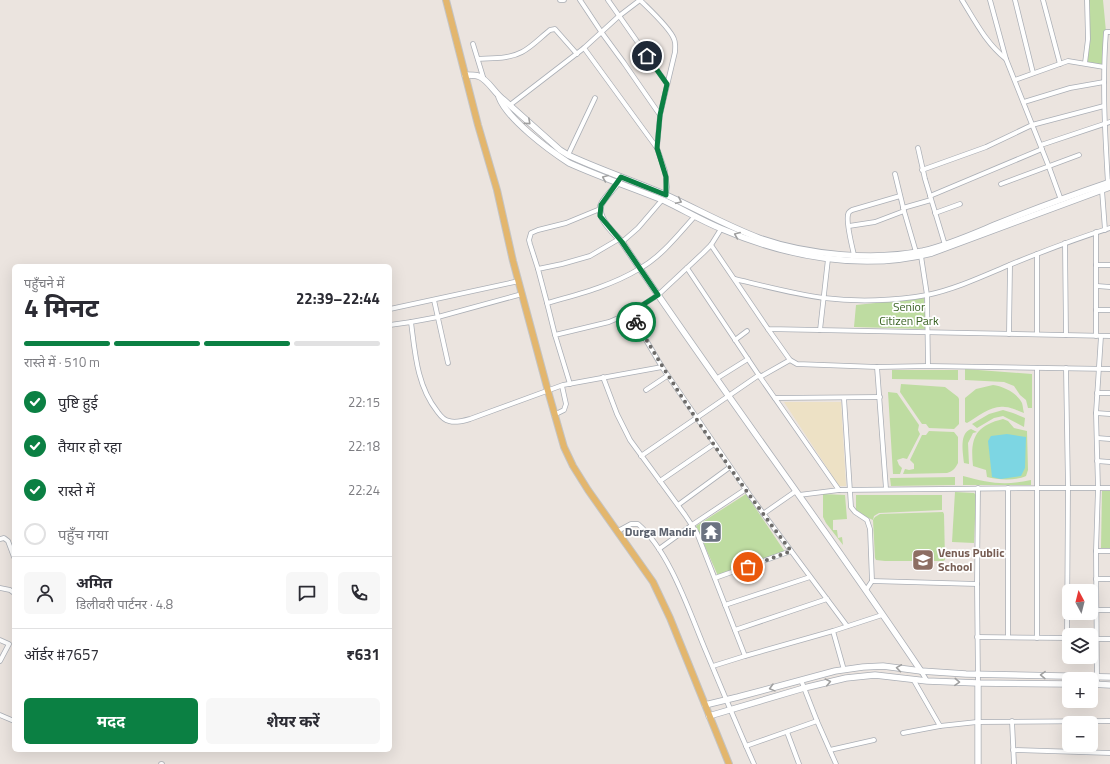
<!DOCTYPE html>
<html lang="hi">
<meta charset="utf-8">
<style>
body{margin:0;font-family:"Titillium Web","Noto Sans Devanagari",sans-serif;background:#f7f7f7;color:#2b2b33;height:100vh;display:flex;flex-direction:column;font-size:15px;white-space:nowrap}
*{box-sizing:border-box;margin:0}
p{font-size:13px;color:#7c7c81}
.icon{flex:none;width:22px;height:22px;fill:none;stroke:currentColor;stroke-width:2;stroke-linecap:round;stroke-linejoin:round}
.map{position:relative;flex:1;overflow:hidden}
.details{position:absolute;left:12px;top:264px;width:380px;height:488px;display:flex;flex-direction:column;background:#fff;border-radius:6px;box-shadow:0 4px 16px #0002}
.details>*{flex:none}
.needle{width:26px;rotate:353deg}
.fabs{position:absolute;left:1062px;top:584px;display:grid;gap:8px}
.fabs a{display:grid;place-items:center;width:36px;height:36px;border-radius:6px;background:#fff;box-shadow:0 4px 16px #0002;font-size:20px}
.pin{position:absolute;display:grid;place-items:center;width:34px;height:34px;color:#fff;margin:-17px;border:2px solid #fff;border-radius:50%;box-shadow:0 1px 4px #0007}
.courier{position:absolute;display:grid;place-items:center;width:40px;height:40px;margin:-20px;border:3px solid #0b8043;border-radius:50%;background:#fff;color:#222;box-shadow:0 1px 5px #0007}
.overview em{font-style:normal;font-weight:700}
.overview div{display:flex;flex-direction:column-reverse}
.overview{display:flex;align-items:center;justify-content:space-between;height:68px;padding:0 12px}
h1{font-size:26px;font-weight:700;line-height:30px}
.bar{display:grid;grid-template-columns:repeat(4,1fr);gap:6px 4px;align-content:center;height:48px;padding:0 12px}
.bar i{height:5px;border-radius:3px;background:#e1e1e2}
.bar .on{background:#0b8043}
.bar p{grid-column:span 4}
.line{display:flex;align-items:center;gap:10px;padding:0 12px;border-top:1px solid #e1e1e2}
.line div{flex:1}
.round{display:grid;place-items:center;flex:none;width:42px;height:42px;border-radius:6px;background:#f7f7f7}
ol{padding:0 12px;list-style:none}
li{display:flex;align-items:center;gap:12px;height:44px}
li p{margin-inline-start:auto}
li .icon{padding:4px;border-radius:50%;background:#0b8043;color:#fff;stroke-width:4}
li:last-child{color:#7c7c81}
li i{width:22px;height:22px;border:2px solid #e1e1e2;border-radius:50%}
.button{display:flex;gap:8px;margin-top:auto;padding:8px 12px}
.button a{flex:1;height:46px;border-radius:6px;background:#0b8043;color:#fff;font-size:16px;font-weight:700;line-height:46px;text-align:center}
.button a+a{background:#f7f7f7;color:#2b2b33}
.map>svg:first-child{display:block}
</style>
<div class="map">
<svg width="1110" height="764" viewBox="0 0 1110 764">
<rect width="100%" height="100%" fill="#ebe4df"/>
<g fill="#bedca1">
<path d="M1087 0H1103L1106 32 1104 67 1086 63Z"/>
<path d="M924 298 926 329 854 327 856 305Z"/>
<path d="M965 369 1032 374V408H1028L1026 400 1020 395 1014 386 1004 382 965 380Z"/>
<path d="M892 370H958V380L892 379Z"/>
<path d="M901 384 945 387 958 397 959 399V424L954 429 929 428 926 424H922L900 392Z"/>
<path d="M993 385C1003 386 1017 393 1022 403 1023 406 1023 410 1024 413 1018 411 1011 407 1005 407 991 405 979 416 967 423L965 422V398L976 389Z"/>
<path d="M888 392 897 393 919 425 918 430 920 434 907 459 903 458 897 460 899 465 902 468 900 474H893Z"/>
<path d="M1003 410 1013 413 1025 418 1024 427 1003 416 994 418 977 428 972 424 989 414Z"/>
<path d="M1003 419 1008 421 1014 428 1027 431 1028 470 1026 476C1015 481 998 480 987 477L986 470 973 466C970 438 975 426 1003 419Z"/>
<path d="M971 429 977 432 973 433 968 443 969 464 964 463C963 452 959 433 971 429Z"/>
<path d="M929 431 954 432 958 437V463C955 469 953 471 947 473L903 474 905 469 909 470 914 469V464L910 460 922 435H926Z"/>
<path d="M963 476C989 483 1004 486 1031 480V485H963Z"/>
<path d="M955 477V485L891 486 890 478Z"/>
<path d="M1102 491H1110V548H1101Z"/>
<path d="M955 492 974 493 976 495 974 543 952 542Z"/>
<path d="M746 494 785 552 718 576 696 526Z"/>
<path d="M823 494 845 495 847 519 833 520V530H837L838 538 842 537 843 545 826 523 823 517Z"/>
<path d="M856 495H942V510L879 513 874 516 873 520 860 514 856 510Z"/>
<path d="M943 512 944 514 945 560 943 561H885L876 560 875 558 873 520 875 517 880 514Z"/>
</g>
<path fill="#ede1c5" d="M784 402H841L846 486H839Z"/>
<path fill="#7dd6e3" d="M1007 434 1026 437 1025 468 1021 476 1001 479 992 477 988 441 991 436Z"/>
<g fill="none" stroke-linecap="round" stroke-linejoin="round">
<g stroke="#abafb6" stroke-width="5.5">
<g id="street">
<path d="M560 0H564"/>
<path d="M580 0 602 33 624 63 660 115"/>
<path d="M608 0 667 84"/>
<path d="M640 0C649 9 670 28 674 39 676 43 675 48 675 52L660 115 657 148"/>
<path d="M962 0C975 21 986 43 1006 59"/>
<path d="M990 0 1006 59 1049 167 1061 200"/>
<path d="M1015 0 1033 73"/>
<path d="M1043 0 1060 64"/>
<path d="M473 44 484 80"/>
<path d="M584 48 657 148 665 171 667 187 666 195"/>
<path d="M478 59C492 58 509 59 522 52 532 47 541 37 550 30L555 29 577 54"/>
<path d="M1085 63 1088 39 1087 0"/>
<path d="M1015 80 1068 61 1104 67"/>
<path d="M1024 102 1070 88 1104 82"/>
<path d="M510 105 584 48 619 16 640 0"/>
<path d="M1041 145 1110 122"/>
<path d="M918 148 925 179 945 245"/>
<path d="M568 155 595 98"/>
<path d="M922 170 986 147 1032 125 1104 106"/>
<path d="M895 174 904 211 916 252"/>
<path d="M1001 184 1079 155"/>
<path d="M1108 184C1105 133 1102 83 1106 32H1110"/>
<path d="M1102 190 1105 230"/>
<path d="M930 196 1042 149"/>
<path d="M903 208 931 200"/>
<path d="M935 213 960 204"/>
<path d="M849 226 875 222 904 211"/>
<path d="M1096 232V336"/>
<path d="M622 242 638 228 662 200"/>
<path d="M1065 243 1066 335"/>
<path d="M711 245 768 329 1110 336"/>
<path d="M854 255C852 246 846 223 848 215 848 212 850 211 852 210L900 196"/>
<path d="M921 256 927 295 928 366"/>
<path d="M1096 265H1110"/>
<path d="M687 268 760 377 790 360"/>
<path d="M538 269 530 244 529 240 531 233 538 230 566 223 600 209"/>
<path d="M735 279C764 286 794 294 824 298 856 302 895 301 927 295 955 289 981 277 1007 266 1041 252 1075 239 1110 228"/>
<path d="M1097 286 1110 287"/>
<path d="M434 300 448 363"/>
<path d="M547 303 538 269 562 264 590 256 619 239"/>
<path d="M390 309 519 281"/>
<path d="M1096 310H1110"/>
<path d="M630 313 662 367"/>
<path d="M411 322 438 317 522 294"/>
<path d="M390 325 411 322C415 353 417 386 437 411 440 415 443 420 449 421 456 423 463 421 470 419L563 385 662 367 751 497 847 626"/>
<path d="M768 329 790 360 797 364 877 367 928 366 1110 369"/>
<path d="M820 330 828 259"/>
<path d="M1009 334 1010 265"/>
<path d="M1037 334V254"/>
<path d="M555 335 547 303C579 294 611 286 639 269 661 257 678 235 695 216"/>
<path d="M735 340 747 331"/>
<path d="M877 367 886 489"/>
<path d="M1066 368 1068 488 1067 638"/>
<path d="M603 377 617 414 630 440 685 515 697 533 745 656 833 631"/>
<path d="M760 377 839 490 799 495"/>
<path d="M716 379 748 359"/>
<path d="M570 384 555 335 609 322 630 313 658 295 703 253 711 245 721 229"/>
<path d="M646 390 667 376"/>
<path d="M1097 393H1110"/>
<path d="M775 398 880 397"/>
<path d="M844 398 851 507 855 512 867 520 870 529 872 581 866 590"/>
<path d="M1096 413 1110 414"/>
<path d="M554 415 564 410 566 404 562 386"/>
<path d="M1097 438 1110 439"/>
<path d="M641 456 759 375"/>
<path d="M1097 461 1110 462"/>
<path d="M660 481 714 444"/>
<path d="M1008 488V637"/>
<path d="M839 490 1037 488V368"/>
<path d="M678 505 730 467"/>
<path d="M763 514 796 491"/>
<path d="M618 531 631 524H638C670 552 689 611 705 649 721 687 737 726 754 764"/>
<path d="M0 539 4 538 8 541 14 557"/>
<path d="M659 549 692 525 746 489"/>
<path d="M1096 551H1110"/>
<path d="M715 578 791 551"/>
<path d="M1096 579H1110"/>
<path d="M872 581 977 584"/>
<path d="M0 588 10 590 14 593"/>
<path d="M725 605 810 577"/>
<path d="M1096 610H1110"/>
<path d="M735 630 827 599"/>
<path d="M977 637 1069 638"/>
<path d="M1037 638V488H1110"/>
<path d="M1091 639H1110"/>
<path d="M0 640 9 644 0 661"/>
<path d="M713 666 745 656"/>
<path d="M844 670 833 631 882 615"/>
<path d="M921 671 927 681"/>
<path d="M913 679 940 726 977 722 1110 721"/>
<path d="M801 680 817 721 836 764"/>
<path d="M978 683 977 584 978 488"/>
<path d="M1097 684 1096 551 1098 488 1096 413 1101 336"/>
<path d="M0 715 14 721"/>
<path d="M1012 721 1014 764"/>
<path d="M787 732 799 764"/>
<path d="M903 733 940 726"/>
<path d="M746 746 817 721"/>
<path d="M830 750 874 740"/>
<path d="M1013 750 1110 753"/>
<path d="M161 764H162"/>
</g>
</g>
<g stroke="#abafb6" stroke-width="7">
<g id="secondary">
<path d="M465 75C469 75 474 75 478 76 488 79 495 94 504 100L560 150 568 155C600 170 634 181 666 195 697 209 727 226 759 238 807 255 874 261 923 251 949 245 973 234 997 224 1034 209 1072 195 1110 182"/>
<path d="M499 97C507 119 549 150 569 163 600 177 633 188 665 201 684 210 702 221 722 229 787 257 863 271 932 253L1110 187"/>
<path d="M619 181C614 189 607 195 602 203 594 216 614 233 622 242 719 387 824 526 921 671"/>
<path d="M978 683V764"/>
<path d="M1091 684 1110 685"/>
<path d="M705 705 738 697 835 671 863 667 883 666 921 671 966 674 1110 677"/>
<path d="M709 716 804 688 846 678 875 675 927 681 978 683 1069 684"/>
</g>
</g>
<g stroke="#c4c4c4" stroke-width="8">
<path id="primary" d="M446 0 478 125 497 190 513 261 548 391 564 447 573 466 588 490 653 582 670 618 729 764"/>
</g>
<use href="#street" stroke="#fff" stroke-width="4"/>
<use href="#secondary" stroke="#fff" stroke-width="5.5"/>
<use href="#primary" stroke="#e3b66d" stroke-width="6"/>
</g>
<defs><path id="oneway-chevron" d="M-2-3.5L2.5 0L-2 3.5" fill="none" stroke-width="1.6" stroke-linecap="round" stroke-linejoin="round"/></defs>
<g stroke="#a0a0a0">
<use href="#oneway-chevron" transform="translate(528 122) rotate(42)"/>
<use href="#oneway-chevron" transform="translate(605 178) rotate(-158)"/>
<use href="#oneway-chevron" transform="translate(679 201) rotate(25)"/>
<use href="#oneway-chevron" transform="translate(737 235) rotate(-158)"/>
<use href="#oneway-chevron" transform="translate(899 668) rotate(-172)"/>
<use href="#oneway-chevron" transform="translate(1043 675) rotate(-179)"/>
<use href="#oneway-chevron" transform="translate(828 682) rotate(-13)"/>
<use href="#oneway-chevron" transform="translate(957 682) rotate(3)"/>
<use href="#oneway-chevron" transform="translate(772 688) rotate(165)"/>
</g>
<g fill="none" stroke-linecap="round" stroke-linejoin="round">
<path stroke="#6e6c6a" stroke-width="4" stroke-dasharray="0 7.2" d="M636 322C682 402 735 477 791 551L748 567"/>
<path stroke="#0b8043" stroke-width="5" d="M636 322 630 313 658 295 622 242 600 216 601 205 621 177 666 195V177L657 148 660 115 667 84 647 56"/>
</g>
<defs>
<g id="temple-square" transform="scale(1.15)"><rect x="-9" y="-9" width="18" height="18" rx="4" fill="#6b7280" stroke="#fff"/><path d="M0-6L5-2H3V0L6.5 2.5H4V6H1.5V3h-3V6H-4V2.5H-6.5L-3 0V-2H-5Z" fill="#fff"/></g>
<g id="school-square" transform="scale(1.15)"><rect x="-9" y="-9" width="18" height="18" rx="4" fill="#8d6e63" stroke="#fff"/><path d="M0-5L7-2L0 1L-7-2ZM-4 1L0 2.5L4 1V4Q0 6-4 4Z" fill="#fff"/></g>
</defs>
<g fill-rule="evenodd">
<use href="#temple-square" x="711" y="532"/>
<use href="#school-square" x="923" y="560"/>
</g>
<g text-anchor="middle" stroke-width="3.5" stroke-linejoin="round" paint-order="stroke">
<g font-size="12" fill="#386122" stroke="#fff">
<text x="909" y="311">Senior<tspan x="909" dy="14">Citizen Park</tspan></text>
</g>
<g font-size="12" font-weight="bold" fill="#5b616d" stroke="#fff" text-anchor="end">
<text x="696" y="536">Durga Mandir</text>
</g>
<g font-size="12" font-weight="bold" fill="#785e54" stroke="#fff" text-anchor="start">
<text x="938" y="557">Venus Public<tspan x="938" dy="14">School</tspan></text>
</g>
</g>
</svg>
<div class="fabs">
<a><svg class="needle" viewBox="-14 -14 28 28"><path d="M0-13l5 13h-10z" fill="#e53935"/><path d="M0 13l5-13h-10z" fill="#7c7c81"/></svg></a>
<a><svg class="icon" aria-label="layers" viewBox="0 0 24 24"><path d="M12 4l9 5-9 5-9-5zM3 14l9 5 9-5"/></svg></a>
<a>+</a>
<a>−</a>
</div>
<div class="pin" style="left:748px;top:567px;background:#ea580c"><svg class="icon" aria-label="bag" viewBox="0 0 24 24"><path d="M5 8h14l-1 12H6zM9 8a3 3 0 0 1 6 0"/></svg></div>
<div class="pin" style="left:647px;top:56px;background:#1f2937"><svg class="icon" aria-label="home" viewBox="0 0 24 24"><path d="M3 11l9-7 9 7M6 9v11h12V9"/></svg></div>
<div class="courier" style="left:636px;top:322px"><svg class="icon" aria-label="bike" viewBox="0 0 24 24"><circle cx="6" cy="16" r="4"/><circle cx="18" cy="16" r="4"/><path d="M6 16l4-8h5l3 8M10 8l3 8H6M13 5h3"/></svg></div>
<section class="details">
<div class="overview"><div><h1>4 मिनट</h1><p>पहुँचने में</p></div><em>22:39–22:44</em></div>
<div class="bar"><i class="on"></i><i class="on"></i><i class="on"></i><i></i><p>रास्ते में · 510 m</p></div>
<ol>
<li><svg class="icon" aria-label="check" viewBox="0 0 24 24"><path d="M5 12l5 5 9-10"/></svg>पुष्टि हुई<p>22:15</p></li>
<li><svg class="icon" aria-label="check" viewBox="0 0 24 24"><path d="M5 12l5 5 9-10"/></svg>तैयार हो रहा<p>22:18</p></li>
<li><svg class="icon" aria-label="check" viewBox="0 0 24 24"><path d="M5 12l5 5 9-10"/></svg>रास्ते में<p>22:24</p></li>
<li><i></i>पहुँच गया</li>
</ol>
<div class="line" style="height:72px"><a class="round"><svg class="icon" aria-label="person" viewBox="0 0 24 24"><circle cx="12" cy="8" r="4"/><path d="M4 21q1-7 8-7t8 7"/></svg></a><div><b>अमित</b><p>डिलीवरी पार्टनर · 4.8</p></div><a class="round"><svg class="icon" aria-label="chat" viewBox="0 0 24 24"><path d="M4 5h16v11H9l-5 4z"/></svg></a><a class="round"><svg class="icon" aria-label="phone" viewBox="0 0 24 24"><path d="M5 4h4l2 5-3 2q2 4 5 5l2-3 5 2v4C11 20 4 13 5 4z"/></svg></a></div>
<div class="line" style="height:52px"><div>ऑर्डर #7657</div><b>₹631</b></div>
<div class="button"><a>मदद</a><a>शेयर करें</a></div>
</section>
</div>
